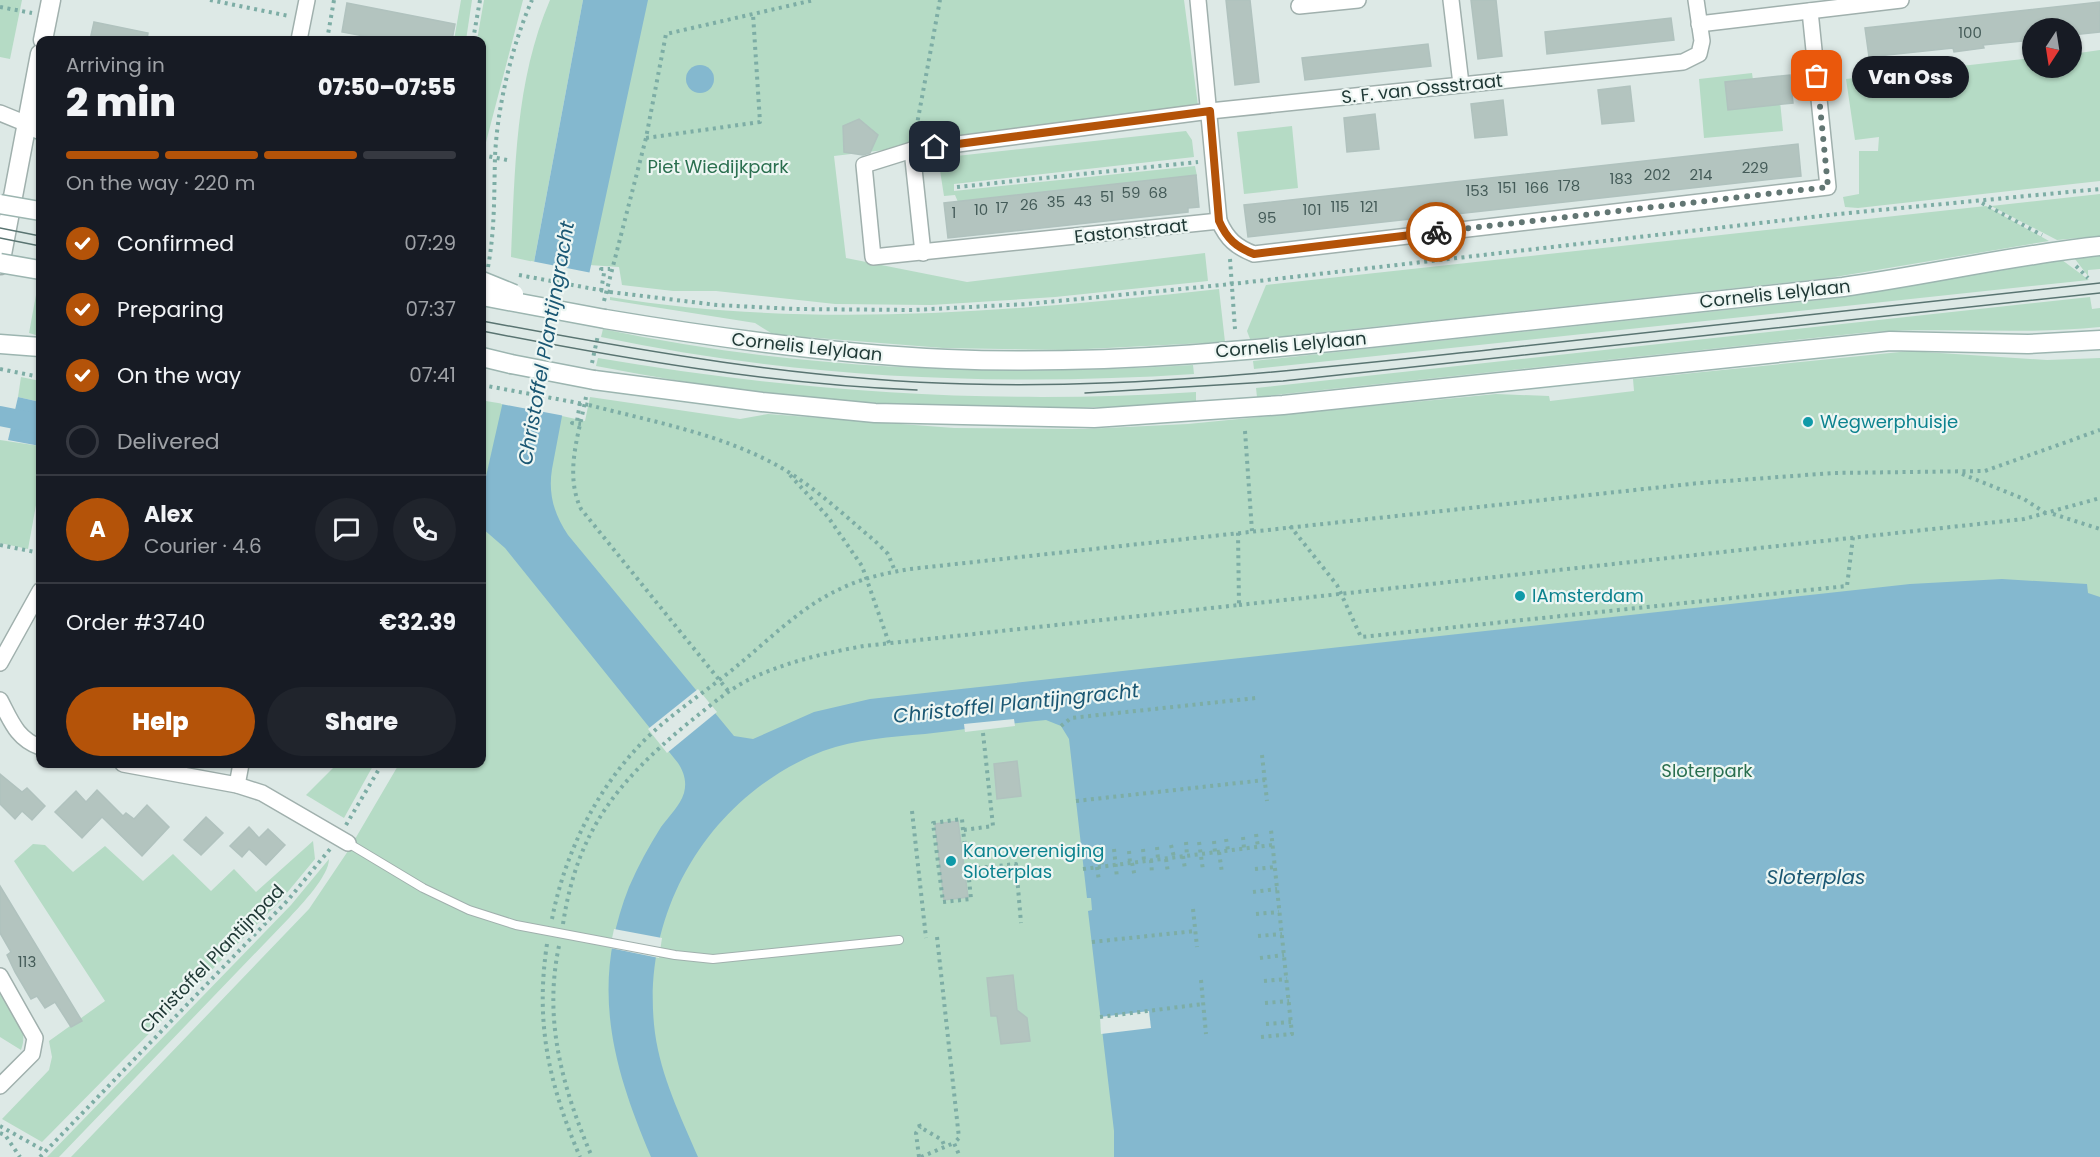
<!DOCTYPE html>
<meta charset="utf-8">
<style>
body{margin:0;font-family:Poppins,sans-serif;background:#20242c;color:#f1f3f6;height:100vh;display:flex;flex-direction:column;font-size:22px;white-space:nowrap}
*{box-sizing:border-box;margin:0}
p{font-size:20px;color:#9ea1a6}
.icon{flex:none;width:33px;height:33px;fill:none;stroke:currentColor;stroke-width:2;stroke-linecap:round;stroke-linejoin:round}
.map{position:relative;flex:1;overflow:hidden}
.sheet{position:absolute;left:36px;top:36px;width:450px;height:732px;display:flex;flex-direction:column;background:#171b24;border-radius:12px;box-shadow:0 2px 4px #0004}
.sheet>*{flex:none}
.needle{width:39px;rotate:192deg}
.buttons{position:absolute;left:2022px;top:18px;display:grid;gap:12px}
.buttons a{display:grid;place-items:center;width:60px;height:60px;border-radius:50%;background:#171b24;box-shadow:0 2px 4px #0004;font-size:30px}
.pin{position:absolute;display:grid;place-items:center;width:51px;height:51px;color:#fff;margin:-26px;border-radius:12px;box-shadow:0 3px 9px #0006}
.courier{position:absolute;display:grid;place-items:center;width:60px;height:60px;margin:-30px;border:4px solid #b45309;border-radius:50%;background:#fff;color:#222;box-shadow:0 2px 8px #0007}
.bubble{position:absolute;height:42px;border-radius:21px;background:#171b24;box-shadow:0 2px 4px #0004;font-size:20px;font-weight:800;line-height:42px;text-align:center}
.overview em{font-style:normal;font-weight:800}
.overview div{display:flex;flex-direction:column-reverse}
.overview{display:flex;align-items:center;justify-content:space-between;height:102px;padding:0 30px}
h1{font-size:39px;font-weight:800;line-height:45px}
.bar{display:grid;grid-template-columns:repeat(4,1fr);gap:9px 6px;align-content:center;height:72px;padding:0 30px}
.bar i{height:8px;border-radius:4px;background:#363941}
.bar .current{background:#b45309}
.bar p{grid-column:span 4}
.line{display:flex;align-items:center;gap:15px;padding:0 30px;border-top:2px solid #363941}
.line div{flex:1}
.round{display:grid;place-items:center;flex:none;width:63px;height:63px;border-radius:32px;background:#20242c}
ol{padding:0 30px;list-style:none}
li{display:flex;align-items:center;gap:18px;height:66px}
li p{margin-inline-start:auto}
li .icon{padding:6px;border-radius:50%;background:#b45309;color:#fff;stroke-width:4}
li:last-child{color:#9ea1a6}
li i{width:33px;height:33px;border:3px solid #363941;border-radius:50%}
.primary-button{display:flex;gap:12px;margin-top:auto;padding:12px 30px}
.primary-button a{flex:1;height:69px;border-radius:36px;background:#b45309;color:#fff;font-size:24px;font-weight:800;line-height:69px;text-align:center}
.primary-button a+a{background:#20242c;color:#f1f3f6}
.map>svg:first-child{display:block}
</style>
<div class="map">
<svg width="2100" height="1157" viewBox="0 0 2100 1157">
<rect width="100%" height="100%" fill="#dde9e6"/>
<g fill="#b5dbc5">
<path d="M0 0H22L10 59 0 57Z"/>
<path d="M461 0H472L466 40H454Z"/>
<path d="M484 0H523L485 146H482V40H477Z"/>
<path d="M550 0H583L534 262 511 257C515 170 515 81 550 0Z"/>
<path d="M644 0H1184L1199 113 834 156 846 258 967 282 1205 253 1208 281 1055 297 931 305 835 304 716 291H673L622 285 619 267 589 265Z"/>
<path d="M2100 50V181L1858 208 1845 207 1843 197 1859 194V151H1878L1879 137 1855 140 1846 79 2032 58V68H2072V54Z"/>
<path d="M1752 73 1753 80 1780 101 1783 131 1704 138 1699 79Z"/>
<path d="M1292 126 1298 188 1244 194 1237 132Z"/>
<path d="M1186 131 1192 140 1194 157 954 184V191L1195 166 1197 176 958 202 955 195 944 196 939 164 947 157Z"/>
<path d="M2100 194V236L2057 240 1991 206Z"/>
<path d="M1986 206 2049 241 1829 278 1287 336 1250 339 1247 331 1266 285Z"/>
<path d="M2100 256V269L2088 270V276L2075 259Z"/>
<path d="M2062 260 2089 280 1254 369 1253 361 1838 298Z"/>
<path d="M1219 289 1225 342 1067 350 943 348 780 335 771 333 755 323 610 300V297C812 330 1017 311 1219 289Z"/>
<path d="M36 295 40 296V342L39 336 29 333Z"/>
<path d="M2090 297 2092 309 2100 308V327C2024 335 1948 327 1871 332L1257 397 1256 388Z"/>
<path d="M603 329C796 370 996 377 1193 365L1194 374C996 387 795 378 601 337Z"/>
<path d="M1910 351 2047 360 2100 358V1027L1889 1157H71L309 909 348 851 399 764H482V530L562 416 585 421 590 397 740 419 768 414 954 428 1085 429 1188 424 1496 394 1549 396 1550 401 1634 391 1633 379Z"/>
<path d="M598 358C796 392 995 405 1196 392V402C996 417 793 405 596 366Z"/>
<path d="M21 377 40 381V402L18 397Z"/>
<path d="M486 401 504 404 482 494V415Z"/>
<path d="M0 440 40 446V483L28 549 0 543Z"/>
<path d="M337 764H374L344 818 306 795Z"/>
<path d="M313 841 315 859 281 900 42 1142 2 1119 49 1070 52 1057 49 1041 105 1001 14 861 33 844 45 845 73 872 105 846 143 881 173 854 211 891 234 869 256 892Z"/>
<path d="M329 859C329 876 301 905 290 917L59 1157H47L291 905Z"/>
<path d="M0 989C11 1008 30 1027 21 1050L0 1037Z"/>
</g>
<g fill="#84b8cf">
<path d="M583 0H648L587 284 552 469C548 494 554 514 568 535L734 736 753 739 814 712 870 699 1910 584 2002 579 2087 584 2088 593 2100 597V1157H1114V1131L1088 911 1092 910 1091 898H1087L1069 739 1061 726 1046 720C1006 724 965 729 925 734 891 737 856 739 823 751 710 795 639 912 655 1033 661 1077 681 1117 698 1157H651C612 1065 590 986 629 887 638 866 649 846 661 827 669 816 680 806 684 793 687 782 684 772 678 763L505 548 482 528V496L486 492 482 494 532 273Z"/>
<circle cx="700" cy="79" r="14"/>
<path d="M18 397 40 402V446L8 440Z"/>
</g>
<g fill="#dde9e6">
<path d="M531 261 592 273 565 416 501 404Z"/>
<path d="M698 689 717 712 667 753 648 729Z"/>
<path d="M1014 719 1015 726 965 732 964 724Z"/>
<path d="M614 929 662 938 659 958 610 948Z"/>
<path d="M1149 1011 1151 1028 1101 1034 1100 1017Z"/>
</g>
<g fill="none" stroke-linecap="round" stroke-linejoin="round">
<path stroke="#84b8cf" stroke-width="20" d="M0 416 40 424"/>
</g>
<g fill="#b3c4bf" stroke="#b0c2be" stroke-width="1.5">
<path d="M1226 0H1250L1259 82 1235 85Z"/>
<path d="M1471 0H1496L1502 56 1478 59Z"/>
<path d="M2100 2V32L2072 35V28H2032V40L1983 45 1984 48 1954 52 1953 48 1869 57 1865 28Z"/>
<path d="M347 3 455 24 452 40H385L342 32Z"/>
<path d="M1671 18 1674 40 1547 54 1545 32Z"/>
<path d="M94 22 148 33 147 40H90Z"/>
<path d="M1428 44 1431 66 1305 80 1302 58Z"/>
<path d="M1790 75 1793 103 1728 110 1725 82Z"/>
<path d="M1630 86 1634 121 1602 124 1598 90Z"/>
<path d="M1503 100 1507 135 1475 138 1471 104Z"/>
<path d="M1375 114 1379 149 1347 152 1344 118Z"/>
<path d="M859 119 878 135 870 153 863 155 844 152 843 126Z"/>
<path d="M1798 144 1801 176 1248 237 1244 205Z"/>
<path d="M1196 175 1199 207 1188 208V212L948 238 944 203Z"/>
<path d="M1017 761 1021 796 997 799 994 764Z"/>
<path d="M0 774 22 792 27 788 45 806 32 820 22 811 15 819 0 804Z"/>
<path d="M97 790 123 816 126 813 134 819 147 805 169 827 142 856 102 817 82 838 55 812 76 791 86 802Z"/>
<path d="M206 817 223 833 201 855 184 840Z"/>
<path d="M958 821 968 897 944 900 935 824Z"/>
<path d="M249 827 259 838 268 829 285 845 266 865 249 849 242 857 230 846Z"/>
<path d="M0 886 82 1021 71 1027 55 1002 45 1008 37 996 31 999 15 972 7 955 11 952 0 933Z"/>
<path d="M1013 975 1017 1010 1027 1018 1030 1041 1001 1044 997 1016H991L987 978Z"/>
</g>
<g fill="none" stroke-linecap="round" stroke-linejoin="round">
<g stroke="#a0b0ad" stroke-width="10">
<path id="service" d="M348 843 423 888 469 910 516 925 675 955 713 959 899 940"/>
</g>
<g stroke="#a0b0ad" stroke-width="18">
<g id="minor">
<path d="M1198 0 1219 221"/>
<path d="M1451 0 1461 84"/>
<path d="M1696 0 1702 41 1699 54 1683 62 1210 111 912 150 864 165 873 257 1219 221C1227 239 1236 247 1254 254L1828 187 1810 11"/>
<path d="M1299 6 1358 0"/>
<path d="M1699 24 1901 0"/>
<path d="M299 40 307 0"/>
<path d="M0 113 27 124"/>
<path d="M912 150 923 253"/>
<path d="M0 663 40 591"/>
<path d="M0 700C11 721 17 739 40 747"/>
<path d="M123 764 237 785 262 793 348 843"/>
<path d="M237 785 241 764"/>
<path d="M0 976 35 1038 32 1054 0 1086"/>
</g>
</g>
<g stroke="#a0b0ad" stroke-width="21">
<g id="tertiary">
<path d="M43 40 51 0"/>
<path d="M0 265 40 54"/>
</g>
</g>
<g stroke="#9cb5b0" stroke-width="21">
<g id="secondary">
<path d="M27 124 40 130"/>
<path d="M605 319C718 338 832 354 947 359 1109 366 1272 349 1433 331 1570 316 1707 301 1843 287 1929 275 2014 255 2100 246"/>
<path d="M0 344 40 347"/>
<path d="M482 357 511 364"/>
<path d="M594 380 762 402 875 413 1094 418 1283 405 1890 341 2028 344 2100 340"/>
</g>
</g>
<g stroke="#7dada5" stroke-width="4" stroke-dasharray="3 4.5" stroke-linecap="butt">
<path d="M210 0 289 16"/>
<path d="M0 7 32 13"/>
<path d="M327 40 334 0"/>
<path d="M473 40 480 0"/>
<path d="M915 135 940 0"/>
<path d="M646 138 760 122 753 14"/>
<path d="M482 155 507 160"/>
<path d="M957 187 1198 162"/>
<path d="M1982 203 2042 235"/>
<path d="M482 243 485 245 482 247"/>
<path d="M1230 259 1235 329"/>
<path d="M2076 266 2088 278"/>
<path d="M488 267C495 229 494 194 495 157 497 108 512 45 532 0"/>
<path d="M601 291 604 273 601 269H610"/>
<path d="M610 292 717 305 795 309 913 310 1027 304 1232 284 1838 214 2100 189"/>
<path d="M604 301 646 138 666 34 814 0"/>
<path d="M592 363 598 335"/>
<path d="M0 369 40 377"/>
<path d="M586 397C579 434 564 473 581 509L729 692"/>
<path d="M580 403 577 421 572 423 581 424"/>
<path d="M589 405C654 422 727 435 785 470 817 489 846 517 875 541L888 554 895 571"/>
<path d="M1245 431 1252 531"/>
<path d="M1962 474 2024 499 2047 514"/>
<path d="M790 475 828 517 862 566 889 643"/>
<path d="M2053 514 2100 529"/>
<path d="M1290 526 1337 585 1361 637 1847 586 1853 537"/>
<path d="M0 545 40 553"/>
<path d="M1239 605 2024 519 2100 498"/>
<path d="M1061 726 1071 718 1256 698"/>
<path d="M983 733 993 826 963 830 968 869 1016 864 1021 923"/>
<path d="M1262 755 1267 801"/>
<path d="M1076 801 1265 780"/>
<path d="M912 811 926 938"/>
<path d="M346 825 382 764"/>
<path d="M963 830 962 819 933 823 943 902 971 899 968 869"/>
<path d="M1256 834 1258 847"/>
<path d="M1243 837 1244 848"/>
<path d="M1226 839 1228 850"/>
<path d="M1214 841 1215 852"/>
<path d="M1186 842 1187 856"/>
<path d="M1199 842 1203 870"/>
<path d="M1171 845 1174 857"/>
<path d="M1157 847 1158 859"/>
<path d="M1114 849 1117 878"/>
<path d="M1143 849 1144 861"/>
<path d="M1129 851 1130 863"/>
<path d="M1219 852 1222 873"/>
<path d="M1101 854 1102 867"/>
<path d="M1183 856 1185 869"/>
<path d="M1166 859 1168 873"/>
<path d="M1151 860 1152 874"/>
<path d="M1132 863 1135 877"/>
<path d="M1097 867 1099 881"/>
<path d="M1083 869 1272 845"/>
<path d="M1255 869 1275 867"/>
<path d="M1253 892 1277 889"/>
<path d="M1193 909 1197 947"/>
<path d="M1256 914 1279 912"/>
<path d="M552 919C564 857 593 796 636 749 665 717 705 693 738 665 770 639 802 606 840 589 862 578 886 573 910 569L1699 483 1833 473 1985 471 2100 430"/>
<path d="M563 924C577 831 617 782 687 724 706 709 724 693 746 681 782 663 824 653 864 646L1239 605 1238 532"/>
<path d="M1258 936 1282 934"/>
<path d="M937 937 959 1138 954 1143 960 1157"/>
<path d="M1092 942 1195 931"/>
<path d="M547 944C535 1024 549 1084 580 1157"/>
<path d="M559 946C543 1021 563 1089 592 1157"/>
<path d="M1260 958 1284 955"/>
<path d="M1201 980 1206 1034"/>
<path d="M1264 981 1287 979"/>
<path d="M1265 1003 1289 1001"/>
<path d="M1100 1017 1203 1004"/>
<path d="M1266 1024 1291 1022"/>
<path d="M1261 1037 1292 1034 1271 830"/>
<path d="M919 1124 920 1127 942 1140 945 1147"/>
<path d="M0 1126 45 1151"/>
<path d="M0 1133 5 1135 20 1157"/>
<path d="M40 1157 288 900 330 849"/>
<path d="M919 1157 916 1133 920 1127"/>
<path d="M921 1157 954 1143"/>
</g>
<use href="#service" stroke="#fff" stroke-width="8"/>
<use href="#minor" stroke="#fff" stroke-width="15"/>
<use href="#tertiary" stroke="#fff" stroke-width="18"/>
<use href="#secondary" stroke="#fff" stroke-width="18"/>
<g stroke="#597471" stroke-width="1.5">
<path d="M0 228 40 236"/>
<path d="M0 238 40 246"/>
<path d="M482 321C642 351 804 380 968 384 1148 389 1327 367 1506 348 1704 326 1902 305 2100 283"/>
<path d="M482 331C626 359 770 384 917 390"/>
<path d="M1085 393 1283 381 2100 293"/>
</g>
<g stroke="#9cb5b0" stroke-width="21" stroke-linecap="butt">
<g id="secondary-bridge">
<path d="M0 204 40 211"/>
<path d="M0 263 40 270"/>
<path d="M482 281 514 294"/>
<path d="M482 296 605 319"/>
<path d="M511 364 594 380"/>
</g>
</g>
<g stroke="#7dada5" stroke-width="4" stroke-dasharray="3 4.5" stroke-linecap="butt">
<path d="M519 275 610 292"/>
<path d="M482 385 589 405"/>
</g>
<use href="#secondary-bridge" stroke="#fff" stroke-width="18"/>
</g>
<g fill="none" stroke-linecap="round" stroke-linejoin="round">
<path stroke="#627673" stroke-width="6" stroke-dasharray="0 10.8" d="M1436 232 1828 187 1817 76"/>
<path stroke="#b45309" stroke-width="8" d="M935 147 1210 111 1219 221C1227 239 1236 247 1254 254L1436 232"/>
</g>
<g fill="#0f9aa8" stroke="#edf6f3" stroke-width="2">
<circle cx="1808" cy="422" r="6"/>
<circle cx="1520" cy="596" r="6"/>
<circle cx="951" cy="861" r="6"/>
</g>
<g text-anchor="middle" stroke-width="4.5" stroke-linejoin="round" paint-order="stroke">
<g font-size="15" fill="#445b58">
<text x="1970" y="38">100</text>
<text x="1755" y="173">229</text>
<text x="1657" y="180">202</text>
<text x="1701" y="180">214</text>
<text x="1621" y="184">183</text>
<text x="1569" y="191">178</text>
<text x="1507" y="193">151</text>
<text x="1537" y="193">166</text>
<text x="1477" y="196">153</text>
<text x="1131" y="198">59</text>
<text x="1158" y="198">68</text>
<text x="1107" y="202">51</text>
<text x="1083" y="206">43</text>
<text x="1056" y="207">35</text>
<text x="1029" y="210">26</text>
<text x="1340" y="212">115</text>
<text x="1369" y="212">121</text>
<text x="1002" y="213">17</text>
<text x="981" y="215">10</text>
<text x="1312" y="215">101</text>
<text x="954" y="218">1</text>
<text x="1267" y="223">95</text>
<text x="27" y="967">113</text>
</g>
<g font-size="18" fill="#1f3835" stroke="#edf6f3">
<text transform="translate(1422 89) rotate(-6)" y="6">S. F. van Ossstraat</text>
<text transform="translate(1131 231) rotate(-6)" y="6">Eastonstraat</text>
<text transform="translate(1775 294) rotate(-6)" y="6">Cornelis Lelylaan</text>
<text transform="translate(1291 345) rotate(-5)" y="6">Cornelis Lelylaan</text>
<text transform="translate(807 347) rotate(6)" y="6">Cornelis Lelylaan</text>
<text transform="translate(212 959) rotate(-46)" y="6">Christoffel Plantijnpad</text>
</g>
<g font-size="18" fill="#2a6f4f" stroke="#edf6f3">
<text x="718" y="173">Piet Wiedijkpark</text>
<text x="1707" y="777">Sloterpark</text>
</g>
<g font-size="18" fill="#0d838f" stroke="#edf6f3" text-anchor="start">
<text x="1820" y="428">Wegwerphuisje</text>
<text x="1532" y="602">IAmsterdam</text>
<text x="963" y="857">Kanovereniging<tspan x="963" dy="21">Sloterplas</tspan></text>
</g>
<g font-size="20" font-style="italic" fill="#1a5773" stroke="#edf6f3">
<text transform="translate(546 343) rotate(-80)" y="7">Christoffel Plantijngracht</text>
<text transform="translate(1016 703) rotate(-6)" y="7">Christoffel Plantijngracht</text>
<text x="1816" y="884">Sloterplas</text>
</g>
</g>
</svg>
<div class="buttons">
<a><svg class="needle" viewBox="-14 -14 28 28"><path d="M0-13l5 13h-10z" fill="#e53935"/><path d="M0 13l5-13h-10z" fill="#9ea1a6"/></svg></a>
</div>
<div class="pin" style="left:1817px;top:76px;background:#ea580c"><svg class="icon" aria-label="bag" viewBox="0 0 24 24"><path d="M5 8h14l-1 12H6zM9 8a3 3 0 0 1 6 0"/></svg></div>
<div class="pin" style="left:935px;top:147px;background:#1f2937"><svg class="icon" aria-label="home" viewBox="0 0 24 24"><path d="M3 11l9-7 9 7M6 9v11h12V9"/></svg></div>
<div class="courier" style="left:1436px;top:232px"><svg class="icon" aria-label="bike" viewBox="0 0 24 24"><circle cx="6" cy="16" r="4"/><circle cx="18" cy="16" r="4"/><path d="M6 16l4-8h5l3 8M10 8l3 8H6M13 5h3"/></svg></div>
<div class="bubble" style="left:1852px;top:56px;width:117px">Van Oss</div>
<section class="sheet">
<div class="overview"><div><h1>2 min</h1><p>Arriving in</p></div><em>07:50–07:55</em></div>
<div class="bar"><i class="current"></i><i class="current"></i><i class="current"></i><i></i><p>On the way · 220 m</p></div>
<ol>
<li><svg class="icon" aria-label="check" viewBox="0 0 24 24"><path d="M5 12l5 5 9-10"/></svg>Confirmed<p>07:29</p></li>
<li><svg class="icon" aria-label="check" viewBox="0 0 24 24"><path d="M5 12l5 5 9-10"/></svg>Preparing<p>07:37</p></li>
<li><svg class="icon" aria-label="check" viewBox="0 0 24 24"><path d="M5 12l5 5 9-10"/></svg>On the way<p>07:41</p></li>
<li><i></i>Delivered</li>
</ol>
<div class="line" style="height:108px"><b class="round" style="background:#b45309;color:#fff">A</b><div><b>Alex</b><p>Courier · 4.6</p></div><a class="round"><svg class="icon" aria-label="chat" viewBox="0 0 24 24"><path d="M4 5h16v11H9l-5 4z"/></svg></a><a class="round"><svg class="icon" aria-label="phone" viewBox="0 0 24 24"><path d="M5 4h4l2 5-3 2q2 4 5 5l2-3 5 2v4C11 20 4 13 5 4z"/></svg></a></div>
<div class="line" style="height:78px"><div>Order #3740</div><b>€32.39</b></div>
<div class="primary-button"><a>Help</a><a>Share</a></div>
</section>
</div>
